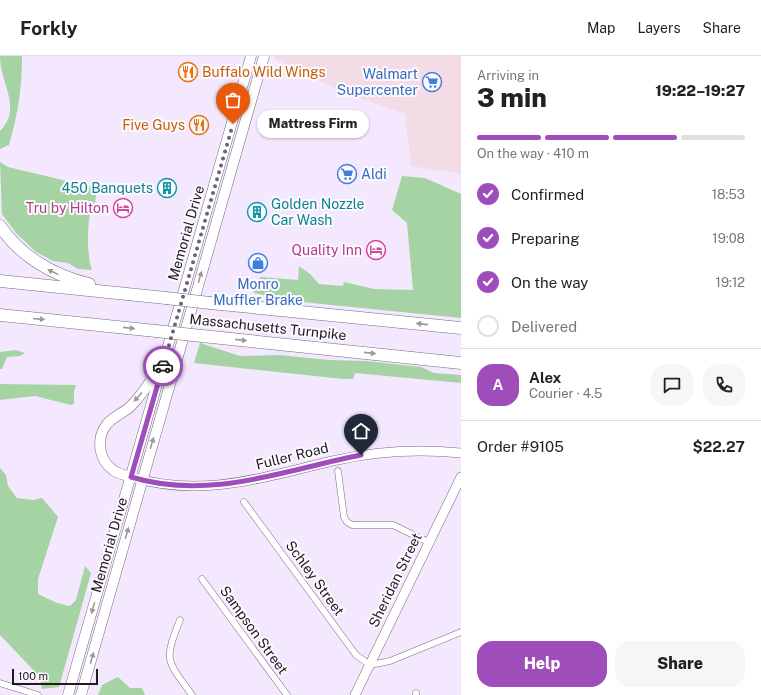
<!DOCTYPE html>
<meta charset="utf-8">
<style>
body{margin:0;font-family:"Public Sans",sans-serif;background:#f6f6f6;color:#222;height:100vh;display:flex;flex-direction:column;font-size:15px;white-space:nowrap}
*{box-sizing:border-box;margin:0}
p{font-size:13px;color:#767676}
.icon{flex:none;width:22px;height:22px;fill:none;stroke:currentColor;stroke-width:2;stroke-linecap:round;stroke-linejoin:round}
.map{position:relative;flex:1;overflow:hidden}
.drawer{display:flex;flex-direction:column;background:#fff;width:300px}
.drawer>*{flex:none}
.scale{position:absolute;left:12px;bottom:10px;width:86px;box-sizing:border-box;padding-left:4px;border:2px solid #201b23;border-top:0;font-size:11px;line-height:14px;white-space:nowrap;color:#201b23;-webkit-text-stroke:3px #fcfafe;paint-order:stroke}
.pin{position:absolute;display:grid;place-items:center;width:34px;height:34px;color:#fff;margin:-41px -17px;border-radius:50% 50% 50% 0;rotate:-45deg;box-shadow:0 0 4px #0007}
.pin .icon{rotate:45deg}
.courier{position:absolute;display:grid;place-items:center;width:40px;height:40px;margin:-20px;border:3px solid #a04dbc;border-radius:50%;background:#fff;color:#222;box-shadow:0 1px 5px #0007}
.bubble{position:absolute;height:28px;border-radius:14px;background:#fff;box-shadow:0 1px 3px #0004;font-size:13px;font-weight:800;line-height:28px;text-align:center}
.overview em{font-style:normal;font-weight:800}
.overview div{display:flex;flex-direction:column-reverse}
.overview{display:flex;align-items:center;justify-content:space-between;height:68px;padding:0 16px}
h1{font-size:26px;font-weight:800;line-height:30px}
.bar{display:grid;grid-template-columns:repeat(4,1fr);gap:6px 4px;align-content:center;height:48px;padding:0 16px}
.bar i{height:5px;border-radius:3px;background:#e0e0e0}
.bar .on{background:#a04dbc}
.bar p{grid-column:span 4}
.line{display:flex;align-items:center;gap:10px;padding:0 16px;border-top:1px solid #e0e0e0}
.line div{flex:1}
.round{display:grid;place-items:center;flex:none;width:42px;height:42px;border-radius:16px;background:#f6f6f6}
ol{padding:0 16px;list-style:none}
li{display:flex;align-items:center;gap:12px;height:44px}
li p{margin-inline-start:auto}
li .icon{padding:4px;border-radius:50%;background:#a04dbc;color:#fff;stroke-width:4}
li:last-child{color:#767676}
li i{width:22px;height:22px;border:2px solid #e0e0e0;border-radius:50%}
.primary-button{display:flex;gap:8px;margin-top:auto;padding:8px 16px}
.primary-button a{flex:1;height:46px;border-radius:16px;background:#a04dbc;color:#fff;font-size:16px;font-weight:800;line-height:46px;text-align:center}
.primary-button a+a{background:#f6f6f6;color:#222}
header{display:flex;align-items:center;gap:24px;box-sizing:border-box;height:56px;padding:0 20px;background:#fff;border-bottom:1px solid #e0e0e0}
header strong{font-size:19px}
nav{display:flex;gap:22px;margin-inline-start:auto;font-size:14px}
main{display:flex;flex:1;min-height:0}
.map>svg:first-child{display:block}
</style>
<header>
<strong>Forkly</strong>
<nav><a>Map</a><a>Layers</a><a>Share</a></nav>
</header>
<main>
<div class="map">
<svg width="461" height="639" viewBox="0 0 461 639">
<rect width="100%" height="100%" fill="#f4e8fe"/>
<path fill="#f4dce7" d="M275 0H461V118L411 110 405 58 347 38 274 3Z"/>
<g fill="#a6d3a3">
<path d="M0 0H22C22 34 18 57 9 89L0 93V75C23 52 0 28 0 0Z"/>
<path d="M0 106 8 111 96 132C96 137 96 142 95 147 94 151 90 154 90 158 87 173 87 200 92 214L78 213 68 207 53 205 36 196 16 177 2 158Z"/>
<path d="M402 120 425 122 461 138V262L292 245 254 237 253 227 261 221 298 224 299 210 310 218 319 228 343 230 344 226 374 233 413 234 407 167 392 154Z"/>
<path d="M200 287 240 300 279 299 329 304 366 305 421 311 434 317 461 319V327L355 317 353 323H343L194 307Z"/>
<path d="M16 294 25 297 20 300 7 301 2 313H0V296Z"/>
<path d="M0 328 76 329 74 335V348L71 349 35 340 0 344Z"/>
<path d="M0 412 6 419 8 430 17 442 33 444 42 442 58 461 38 523V538L57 547 70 550 76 544 85 510 91 517 59 631 42 633 40 621 0 579Z"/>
<path d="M118 621 130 632H142L145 639H98L102 629Z"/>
</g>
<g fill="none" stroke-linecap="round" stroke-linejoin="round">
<g stroke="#766b7e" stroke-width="7">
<g id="street">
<path d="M338 415 344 461 347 466 352 469H393L428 486"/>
<path d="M244 446 356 599 370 609 390 605 461 576"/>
<path d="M202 523 287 639"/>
<path d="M180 564C163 606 167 604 192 639"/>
<path d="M0 627 38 639"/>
<path d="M416 637V639"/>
</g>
</g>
<g stroke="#766b7e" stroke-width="10">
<g id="secondary">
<path d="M131 421C205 443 265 420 337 404 378 395 419 393 461 397"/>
<path d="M355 639 461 421"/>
</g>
</g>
<g stroke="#766b7e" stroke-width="11">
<g id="primary">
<path d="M131 421C125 419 118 418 113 414 98 403 96 382 107 368 113 361 123 357 130 351 142 339 151 325 159 311"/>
<path d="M68 639 251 0"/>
<path d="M81 639 264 0"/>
</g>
</g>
<g stroke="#766b7e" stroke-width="13">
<g id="highway">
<path d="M0 170C20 200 54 220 89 228"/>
<path d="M0 225 166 242"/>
<path d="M210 247 461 272"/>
<path d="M0 259 156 275"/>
<path d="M202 280 461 307"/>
</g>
</g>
<use href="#street" stroke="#fff" stroke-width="6"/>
<use href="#secondary" stroke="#fff" stroke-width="9"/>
<use href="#primary" stroke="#fff" stroke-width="10"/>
<use href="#highway" stroke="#fff" stroke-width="12"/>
<g stroke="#766b7e" stroke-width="13" stroke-linecap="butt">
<g id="highway-bridge">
<path d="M166 242 210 247"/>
<path d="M156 275 202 280"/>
</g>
</g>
<use href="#highway-bridge" stroke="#fff" stroke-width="12"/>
</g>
<defs><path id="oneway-solid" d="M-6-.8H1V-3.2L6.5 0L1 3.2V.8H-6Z"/></defs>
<g fill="#9b989c">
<use href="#oneway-solid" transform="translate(53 216) rotate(-154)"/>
<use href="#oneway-solid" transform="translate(200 221) rotate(-74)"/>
<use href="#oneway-solid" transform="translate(39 263) rotate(5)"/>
<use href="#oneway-solid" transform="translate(422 268) rotate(-174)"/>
<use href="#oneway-solid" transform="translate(129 272) rotate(6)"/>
<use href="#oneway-solid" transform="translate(241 284) rotate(6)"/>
<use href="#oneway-solid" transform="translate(370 297) rotate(6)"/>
<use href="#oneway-solid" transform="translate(138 341) rotate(132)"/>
<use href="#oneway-solid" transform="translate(152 387) rotate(-73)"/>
<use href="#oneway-solid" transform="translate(127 477) rotate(-73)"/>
<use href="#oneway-solid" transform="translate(93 552) rotate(106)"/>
<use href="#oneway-solid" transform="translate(92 602) rotate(-74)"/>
</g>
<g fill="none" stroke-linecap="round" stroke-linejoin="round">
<path stroke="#6a6370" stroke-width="4" stroke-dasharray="0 7.2" d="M163 310 233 68"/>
<path stroke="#a04dbc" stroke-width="5" d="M163 310 131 421C210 445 284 414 361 399"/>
</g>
<defs>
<g id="restaurant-ring" transform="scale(1)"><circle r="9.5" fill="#fcfafe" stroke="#e8710a" stroke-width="1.5"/><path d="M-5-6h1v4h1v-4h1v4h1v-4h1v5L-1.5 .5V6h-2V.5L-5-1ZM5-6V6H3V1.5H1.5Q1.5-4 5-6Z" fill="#e8710a"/></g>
<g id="supermarket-ring" transform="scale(1)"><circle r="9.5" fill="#fcfafe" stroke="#3f7fe0" stroke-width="1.5"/><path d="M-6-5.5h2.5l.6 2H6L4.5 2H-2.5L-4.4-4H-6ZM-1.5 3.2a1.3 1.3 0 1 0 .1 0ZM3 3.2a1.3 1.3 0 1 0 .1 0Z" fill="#3f7fe0"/></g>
<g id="building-ring" transform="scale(1)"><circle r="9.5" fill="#fcfafe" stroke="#0f9aa8" stroke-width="1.5"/><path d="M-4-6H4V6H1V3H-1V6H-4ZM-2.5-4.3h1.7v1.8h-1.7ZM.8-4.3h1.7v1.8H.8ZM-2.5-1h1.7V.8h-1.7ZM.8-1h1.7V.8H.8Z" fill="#0f9aa8"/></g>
<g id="hotel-ring" transform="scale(1)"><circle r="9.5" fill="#fcfafe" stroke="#d1479c" stroke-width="1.5"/><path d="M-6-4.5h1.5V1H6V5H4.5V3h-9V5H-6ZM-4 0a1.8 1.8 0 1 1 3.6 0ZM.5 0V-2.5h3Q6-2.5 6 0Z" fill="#d1479c"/></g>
<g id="shop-ring" transform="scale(1)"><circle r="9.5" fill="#fcfafe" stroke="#3f7fe0" stroke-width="1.5"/><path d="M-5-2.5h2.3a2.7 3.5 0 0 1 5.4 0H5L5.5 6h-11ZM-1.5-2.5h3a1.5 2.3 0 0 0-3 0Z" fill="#3f7fe0"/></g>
</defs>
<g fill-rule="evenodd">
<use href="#restaurant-ring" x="188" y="16"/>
<use href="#supermarket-ring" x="432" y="26"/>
<use href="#restaurant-ring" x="199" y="69"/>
<use href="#supermarket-ring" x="347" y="118"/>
<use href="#building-ring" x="167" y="132"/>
<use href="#hotel-ring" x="123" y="152"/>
<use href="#building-ring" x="257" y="156"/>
<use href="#hotel-ring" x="376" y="194"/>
<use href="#shop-ring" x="258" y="207"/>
</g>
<g text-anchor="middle" stroke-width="4" stroke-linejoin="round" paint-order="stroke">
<g font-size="14" fill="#c56008" stroke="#fcfafe" text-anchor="start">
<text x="202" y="21">Buffalo Wild Wings</text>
<text x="185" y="74" text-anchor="end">Five Guys</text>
</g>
<g font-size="14" fill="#366cbe" stroke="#fcfafe" text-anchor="end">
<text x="418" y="23">Walmart<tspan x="418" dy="16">Supercenter</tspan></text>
<text x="361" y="123" text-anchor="start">Aldi</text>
<text x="258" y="233" text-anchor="middle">Monro<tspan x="258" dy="16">Muffler Brake</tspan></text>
</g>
<g font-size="14" fill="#0d838f" stroke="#fcfafe" text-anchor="end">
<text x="153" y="137">450 Banquets</text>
<text x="271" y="153" text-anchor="start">Golden Nozzle<tspan x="271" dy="16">Car Wash</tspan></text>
</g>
<g font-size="14" fill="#b23c85" stroke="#fcfafe" text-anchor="end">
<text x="109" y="157">Tru by Hilton</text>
<text x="362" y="199">Quality Inn</text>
</g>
<g font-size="14" fill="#201b23" stroke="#fcfafe">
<text transform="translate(186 177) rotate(-74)" y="5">Memorial Drive</text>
<text transform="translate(268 271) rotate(6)" y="5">Massachusetts Turnpike</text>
<text transform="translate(292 400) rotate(-14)" y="5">Fuller Road</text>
<text transform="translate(109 489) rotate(-74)" y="5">Memorial Drive</text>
<text transform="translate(315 522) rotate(54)" y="5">Schley Street</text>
<text transform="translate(395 524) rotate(-64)" y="5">Sheridan Street</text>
<text transform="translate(254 574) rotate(54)" y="5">Sampson Street</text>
</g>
</g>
</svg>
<div class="scale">100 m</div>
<div class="pin" style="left:233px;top:68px;background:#ea580c"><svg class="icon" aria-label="bag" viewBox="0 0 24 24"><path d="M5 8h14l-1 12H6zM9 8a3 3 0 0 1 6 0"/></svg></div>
<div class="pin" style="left:361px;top:399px;background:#1f2937"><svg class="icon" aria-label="home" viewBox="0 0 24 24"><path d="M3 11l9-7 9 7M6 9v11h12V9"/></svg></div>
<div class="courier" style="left:163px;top:310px"><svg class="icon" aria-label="car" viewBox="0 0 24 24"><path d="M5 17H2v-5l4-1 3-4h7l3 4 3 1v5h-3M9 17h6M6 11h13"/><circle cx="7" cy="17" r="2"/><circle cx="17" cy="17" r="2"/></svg></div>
<div class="bubble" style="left:257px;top:54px;width:112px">Mattress Firm</div>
</div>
<section class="drawer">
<div class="overview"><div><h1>3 min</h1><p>Arriving in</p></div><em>19:22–19:27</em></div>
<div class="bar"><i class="on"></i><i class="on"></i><i class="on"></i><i></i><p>On the way · 410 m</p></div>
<ol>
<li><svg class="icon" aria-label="check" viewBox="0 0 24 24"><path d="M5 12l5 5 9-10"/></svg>Confirmed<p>18:53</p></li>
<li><svg class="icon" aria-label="check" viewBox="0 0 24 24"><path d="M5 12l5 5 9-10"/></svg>Preparing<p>19:08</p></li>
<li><svg class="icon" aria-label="check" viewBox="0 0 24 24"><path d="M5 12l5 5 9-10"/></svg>On the way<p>19:12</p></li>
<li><i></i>Delivered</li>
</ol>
<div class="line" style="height:72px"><b class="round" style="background:#a04dbc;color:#fff">A</b><div><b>Alex</b><p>Courier · 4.5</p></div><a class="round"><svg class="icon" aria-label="chat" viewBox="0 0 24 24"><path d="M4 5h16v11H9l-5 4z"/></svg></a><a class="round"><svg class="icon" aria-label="phone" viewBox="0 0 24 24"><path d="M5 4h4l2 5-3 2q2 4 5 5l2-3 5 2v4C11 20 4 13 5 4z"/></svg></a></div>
<div class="line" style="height:52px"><div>Order #9105</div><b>$22.27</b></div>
<div class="primary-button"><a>Help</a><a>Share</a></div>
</section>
</main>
